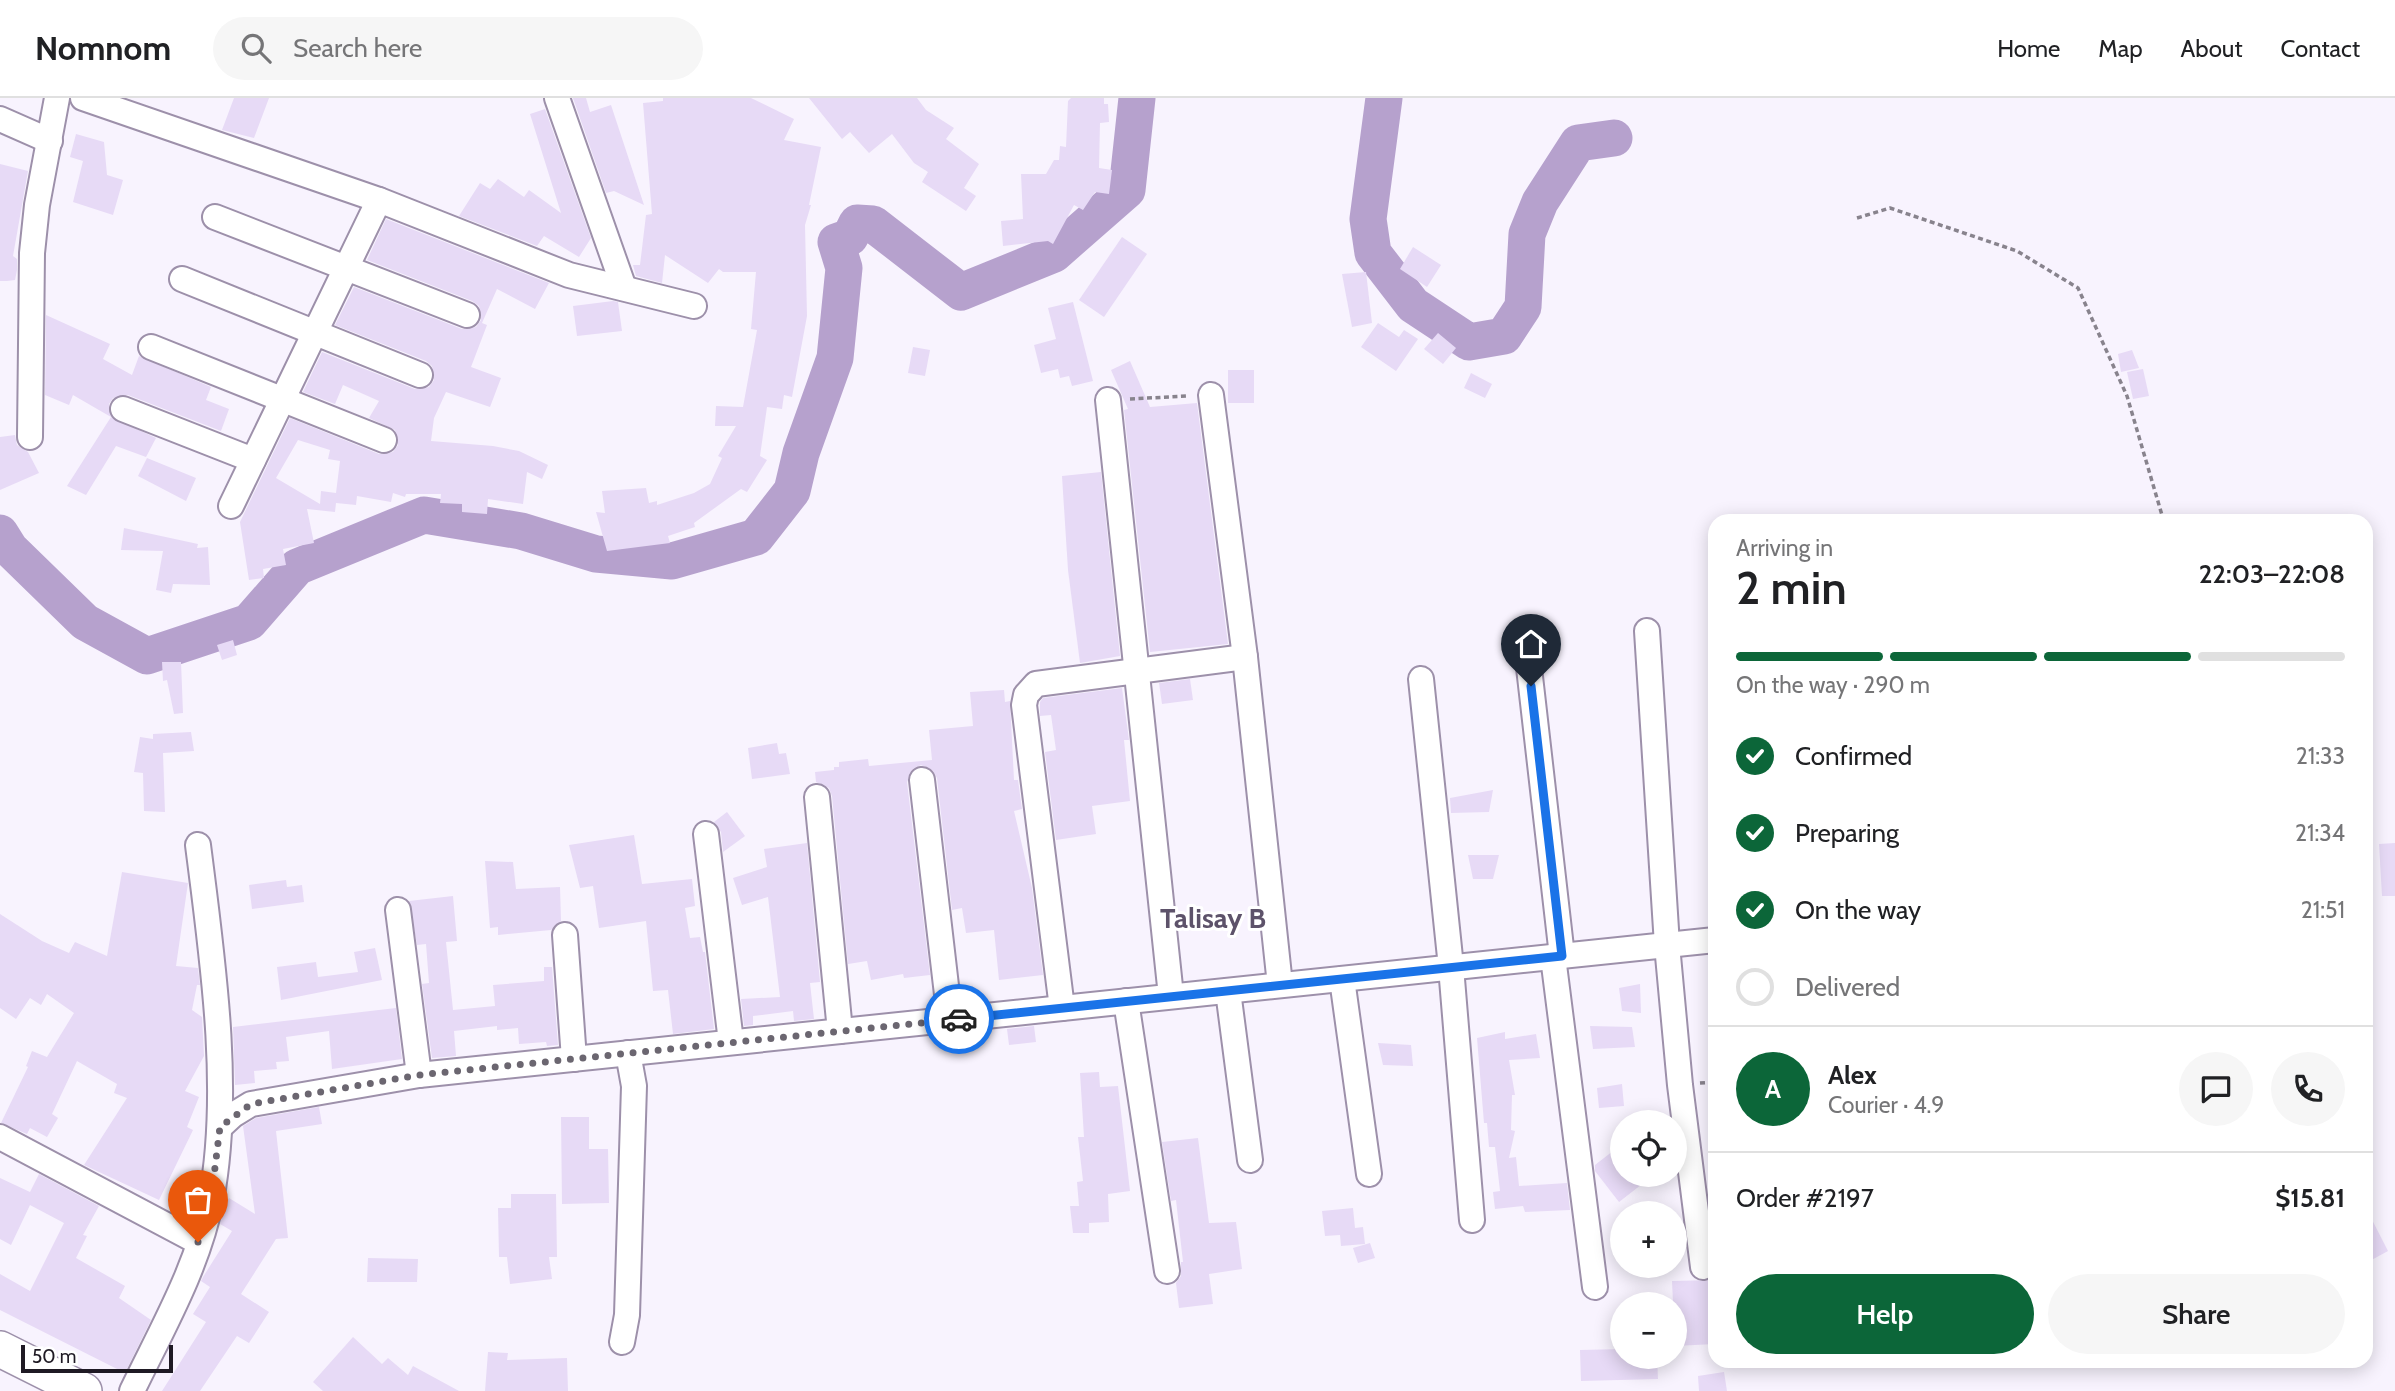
<!DOCTYPE html>
<meta charset="utf-8">
<style>
body{margin:0;font-family:Cabin,sans-serif;background:#f6f6f6;color:#202124;height:100vh;display:flex;flex-direction:column;font-size:26px;white-space:nowrap}
*{box-sizing:border-box;margin:0}
p{font-size:23px;color:#757577}
.icon{flex:none;width:38px;height:38px;fill:none;stroke:currentColor;stroke-width:2;stroke-linecap:round;stroke-linejoin:round}
.map{position:relative;flex:1;overflow:hidden}
.details{position:absolute;left:1708px;top:416px;width:665px;height:854px;display:flex;flex-direction:column;background:#fff;border-radius:21px;box-shadow:0 4px 18px #0003}
.details>*{flex:none}
.buttons{position:absolute;left:1610px;top:1012px;display:grid;gap:14px}
.buttons a{display:grid;place-items:center;width:77px;height:77px;border-radius:50%;background:#fff;box-shadow:0 4px 18px #0003;font-size:35px}
.scale{position:absolute;left:21px;bottom:18px;width:152px;box-sizing:border-box;padding-left:7px;border:4px solid #1f1a24;border-top:0;font-size:19px;line-height:24px;white-space:nowrap;color:#1f1a24;-webkit-text-stroke:5px #fff;paint-order:stroke}
.pin{position:absolute;display:grid;place-items:center;width:60px;height:60px;color:#fff;margin:-72px -30px;border-radius:50% 50% 50% 0;rotate:-45deg;box-shadow:0 0 7px #0007}
.pin .icon{rotate:45deg}
.courier{position:absolute;display:grid;place-items:center;width:70px;height:70px;margin:-35px;border:5px solid #1a73e8;border-radius:50%;background:#fff;color:#222;box-shadow:0 2px 9px #0007}
.head em{font-style:normal;font-weight:600}
.head div{display:flex;flex-direction:column-reverse}
.head{display:flex;align-items:center;justify-content:space-between;height:119px;padding:0 28px}
h1{font-size:46px;font-weight:600;line-height:52px}
.bar{display:grid;grid-template-columns:repeat(4,1fr);gap:10px 7px;align-content:center;height:84px;padding:0 28px}
.bar i{height:9px;border-radius:5px;background:#e0e0e0}
.bar .active{background:#0c6639}
.bar p{grid-column:span 4}
.line{display:flex;align-items:center;gap:18px;padding:0 28px;border-top:2px solid #e0e0e0}
.line div{flex:1}
.round{display:grid;place-items:center;flex:none;width:74px;height:74px;border-radius:37px;background:#f6f6f6}
ol{padding:0 28px;list-style:none}
li{display:flex;align-items:center;gap:21px;height:77px}
li p{margin-inline-start:auto}
li .icon{padding:7px;border-radius:50%;background:#0c6639;color:#fff;stroke-width:4}
li:last-child{color:#757577}
li i{width:38px;height:38px;border:4px solid #e0e0e0;border-radius:50%}
.primary-button{display:flex;gap:14px;margin-top:auto;padding:14px 28px}
.primary-button a{flex:1;height:80px;border-radius:42px;background:#0c6639;color:#fff;font-size:28px;font-weight:600;line-height:80px;text-align:center}
.primary-button a+a{background:#f6f6f6;color:#202124}
header{display:flex;align-items:center;gap:42px;box-sizing:border-box;height:98px;padding:0 35px;background:#fff;border-bottom:2px solid #e0e0e0}
header strong{font-size:33px}
nav{display:flex;gap:38px;margin-inline-start:auto;font-size:24px}
.search{width:490px;height:63px;background:#f6f6f6;display:flex;align-items:center;gap:18px;box-sizing:border-box;padding:0 24px;border-radius:38px;color:#757577;font-size:26px}
.map>svg:first-child{display:block}
</style>
<header>
<strong>Nomnom</strong>
<div class="search"><svg class="icon" aria-label="search" viewBox="0 0 24 24"><circle cx="10" cy="10" r="6"/><path d="M15 15l6 6"/></svg>Search here</div>
<nav><a>Home</a><a>Map</a><a>About</a><a>Contact</a></nav>
</header>
<div class="map">
<svg width="2395" height="1293" viewBox="0 0 2395 1293">
<rect width="100%" height="100%" fill="#f8f3fe"/>
<g fill="none" stroke-linecap="round" stroke-linejoin="round">
<g stroke="#b6a1cd" stroke-width="37">
<path d="M1384 0 1368 121 1373 155 1413 207 1469 244 1504 238 1523 209 1527 136 1540 104 1578 45 1614 40"/>
<path d="M0 435 10 451 85 524 147 558 249 524 297 469 424 417 521 433 596 456 672 463 756 439 792 393 801 355 835 260 844 170 836 144 850 139 857 125 873 126 961 194 1054 156 1127 92 1137 0"/>
</g>
</g>
<g fill="#e7daf6" fill-rule="evenodd">
<path d="M234 0H269L254 40 222 32Z"/>
<path d="M573 0H586L590 14 611 7 644 107 614 93 606 95Z"/>
<path d="M663 0H751L794 21 784 42 821 49 809 107H811L805 127 807 218 792 299 784 297 782 311 767 309 760 358 767 362 747 394 741 391 694 425 695 429 668 438 670 445 607 453 596 414 605 415 602 393 646 390 649 405 657 403V407L694 395 710 386 722 360 718 358 736 328H715L716 308 743 309 757 232 751 231 756 174H723L719 171 708 185 665 157 662 185 636 178 633 167H640L646 117 652 116 643 5 663 3Z"/>
<path d="M809 0H917L926 12 954 30 946 41 979 66 964 90 976 98 966 113 922 84 928 74 914 65 892 36 869 55 850 34 842 41Z"/>
<path d="M1071 0H1104V6H1108L1109 24 1100 25 1099 70 1112 72 1109 96 1095 94 1083 112 1074 107 1053 146 1048 143 1003 148 1001 123 1023 121 1021 76H1046L1054 62H1059L1060 48 1066 49 1068 3Z"/>
<path d="M545 11 591 140 579 159 544 138 537 148 459 118 480 85 490 91 498 81 524 99 529 92 561 115 530 16Z"/>
<path d="M76 36 104 44 107 77 123 82 113 117 73 104 83 63 70 59Z"/>
<path d="M0 66 28 73 13 158 17 161V172L15 182 7 183H0Z"/>
<path d="M386 121 549 185 535 211 497 191 482 225 487 227 471 269 501 280 490 309 446 294 434 320 431 343 493 348 519 353 548 367 542 381 527 374 523 406 488 401 487 416 462 414V406L440 405 441 396H406L405 399 393 395 391 404 357 398 356 407 336 405 335 414 307 411 314 445 283 451 286 467 263 471 264 480 249 482 240 424 290 320 379 356 393 354 398 347 395 332 369 320 379 303 343 287 335 306 303 294 322 254 415 291 429 289 434 282 432 268 426 263 335 227 354 189 462 231 476 229 481 222 479 208 472 203 367 162ZM298 342 330 352 328 361 340 363 336 395 321 393 320 406 276 380Z"/>
<path d="M1122 139 1147 156 1104 219 1079 202Z"/>
<path d="M1413 149 1441 167 1427 189 1400 171Z"/>
<path d="M1366 174 1372 225 1352 229 1342 176Z"/>
<path d="M613 203 618 204 622 233 577 238 573 208Z"/>
<path d="M1073 204 1093 283 1072 288 1069 278 1060 280 1058 271 1041 275 1034 247 1056 241 1048 210Z"/>
<path d="M46 217 110 246 103 261 132 277 139 258 211 289 206 302 229 311 221 333 128 297 113 300 109 306 111 319 73 297 69 307 45 297Z"/>
<path d="M1378 225 1399 239 1404 232 1418 241 1396 273 1361 249Z"/>
<path d="M1438 235 1456 250 1443 266 1424 251Z"/>
<path d="M913 249 930 252 925 278 908 275Z"/>
<path d="M2132 252 2139 270 2121 274 2118 256Z"/>
<path d="M1130 263 1150 309 1197 305 1228 546 1150 554 1124 312 1128 311 1111 272Z"/>
<path d="M2143 271 2149 298 2133 301 2127 274Z"/>
<rect x="1228" y="272" width="26" height="33"/>
<path d="M1471 275 1492 286 1485 300 1464 290Z"/>
<path d="M111 319 156 340 146 359 116 348 86 397 67 388Z"/>
<path d="M15 337 17 347 28 354 39 375 0 392V339Z"/>
<path d="M147 360 196 380 186 403 138 378Z"/>
<path d="M1101 374 1120 558 1080 565 1068 472 1062 378Z"/>
<path d="M124 430 198 446 197 450 208 449 210 487 173 486 171 495 156 492 163 453 121 452Z"/>
<path d="M233 542 237 557 222 562 217 547Z"/>
<path d="M162 564H181L183 615 174 616 167 582 163 583Z"/>
<path d="M1190 581 1193 602 1162 606 1159 585Z"/>
<path d="M1122 590 1129 642H1124L1130 703 1092 708 1096 736 1056 742 1045 654 1056 652 1051 617 1040 618V604L1043 600Z"/>
<path d="M1004 592 1005 604 1010 603 1014 682H1018L1022 711 1014 713 1032 790 1043 877 999 882 994 832 966 835 962 810 952 812 937 680 933 673 921 667 913 671 907 684 930 877 904 880 903 876 871 882 867 863 848 866 832 698 829 690 816 684 815 674 834 672V669H839V664L868 661 869 668 932 662 929 632 973 628 970 594Z"/>
<path d="M191 634 194 653 163 655 165 714 144 713 143 675 134 674 140 639 153 641V636Z"/>
<path d="M777 645 779 656 786 655 790 676 752 681 748 650Z"/>
<path d="M1493 692 1489 714 1451 715 1450 700Z"/>
<path d="M727 714 745 738 723 754 721 734 714 724Z"/>
<path d="M634 737 642 786 692 781 695 808 685 810 690 840 700 839 703 854H705L714 931 673 936 668 892 653 893 646 823 599 830 593 788 580 790 569 747Z"/>
<path d="M807 745 820 884 810 885 814 921 794 923 793 913 753 918V927L744 928 741 901 780 899 768 799 742 807 733 780 767 769 764 751Z"/>
<path d="M2395 745V798H2382L2379 746Z"/>
<path d="M1468 757H1499L1493 781H1473Z"/>
<path d="M485 763 513 764 516 791 560 789 561 823 551 832 498 837V829L490 830Z"/>
<path d="M122 774 188 785 176 868 198 870 200 887H197L192 912 202 919 204 958 185 993 199 999 187 1029 193 1032 159 1102 84 1067 127 1000 114 995 117 986 77 963 52 1016 58 1020 47 1039 30 1030 27 1036 1 1025 28 969 26 968 32 953 47 959 74 915 47 896 41 907 30 900 16 921 0 910V816L42 843 69 855 75 844 107 858Z"/>
<path d="M286 782 287 789 302 787 304 804 252 811 249 787Z"/>
<path d="M453 798 457 843 446 844 453 912 495 908 493 887 544 883V869H552L558 947 547 948 546 944 519 946 518 930 497 932V928L454 933 456 958 432 960 422 886 429 885 426 846 417 847 409 803Z"/>
<path d="M375 850 382 882 281 902 277 869 316 864 318 879 358 874 354 854Z"/>
<path d="M1640 886 1641 915 1622 913 1619 890Z"/>
<path d="M396 910 402 961 332 971 329 933 286 939 289 963 276 964 277 971 254 973 255 985 235 987 233 929Z"/>
<path d="M1034 928 1036 944 1009 947 1007 931Z"/>
<path d="M1590 928 1632 929 1635 949 1593 951Z"/>
<path d="M1505 934V941L1536 936 1540 960 1509 962 1515 997H1512L1511 1032 1515 1033 1509 1060 1516 1059 1519 1088 1567 1085 1570 1112 1525 1114 1523 1108 1495 1111 1493 1094 1500 1093 1495 1049H1489L1487 1025H1484L1477 940Z"/>
<path d="M1378 945 1411 947 1413 968 1383 967Z"/>
<path d="M1099 974 1100 989 1118 988 1130 1093 1108 1096 1109 1124 1089 1125V1135H1073L1070 1108H1079L1077 1084 1083 1083 1078 1039H1084L1080 975Z"/>
<path d="M1622 986 1624 1008 1599 1010 1597 990Z"/>
<path d="M319 1009 322 1026 276 1033 288 1140 276 1141 241 1196 269 1214 249 1245 237 1238 200 1293H162L206 1224 193 1216 210 1189 201 1183 203 1179 232 1133 220 1126 225 1106 229 1100 255 1116 243 1028 256 1020Z"/>
<path d="M561 1019H589V1051H608L609 1105 562 1106Z"/>
<path d="M1198 1040 1209 1125 1236 1124 1242 1171 1209 1176 1213 1206 1179 1210 1176 1185 1181 1178V1164H1183L1176 1102 1171 1103 1162 1044Z"/>
<path d="M1622 1046V1076H1655L1619 1104 1595 1073V1067Z"/>
<path d="M39 1076 99 1108 83 1137 87 1138 76 1160 125 1188 119 1200 151 1222 125 1275 0 1212V1176L30 1193 64 1125 30 1107 11 1147 0 1141V1080L30 1094Z"/>
<path d="M511 1096H556L557 1159H549L552 1181 510 1186 507 1159H499L498 1110H511Z"/>
<path d="M1353 1110 1355 1130 1363 1129 1365 1146 1341 1148 1340 1137 1325 1138 1322 1113Z"/>
<path d="M2366 1110 2388 1153 2366 1165Z"/>
<path d="M1370 1145 1375 1160 1358 1165 1353 1150Z"/>
<path d="M368 1160 418 1161 417 1184H367Z"/>
<path d="M1715 1182V1246L1675 1248 1672 1183Z"/>
<path d="M353 1239 382 1266 388 1260 408 1277 413 1268 459 1293H323L313 1284Z"/>
<path d="M1622 1251V1258H1657L1658 1281 1581 1283 1580 1252Z"/>
<path d="M488 1254 508 1255 507 1262 567 1260 568 1293H485Z"/>
<path d="M1724 1274 1727 1293H1699L1698 1278Z"/>
</g>
<g fill="none" stroke-linecap="round" stroke-linejoin="round">
<g stroke="#9d90aa" stroke-width="28">
<g id="street">
<path d="M83 0 379 102 569 177 694 208"/>
<path d="M557 0 624 190"/>
<path d="M0 21 50 43"/>
<path d="M215 119 467 217"/>
<path d="M182 181 420 277"/>
<path d="M151 249 384 342"/>
<path d="M1211 297 1245 559 1280 887"/>
<path d="M1108 302 1171 898"/>
<path d="M123 311 253 362"/>
<path d="M30 339 32 155 37 107 57 0"/>
<path d="M231 408 379 102"/>
<path d="M1647 533 1667 847 1680 987 1703 1169"/>
<path d="M1528 561 1562 858"/>
<path d="M1421 581 1451 869 1472 1122"/>
<path d="M922 682 950 922"/>
<path d="M817 699 840 933"/>
<path d="M706 736 731 944"/>
<path d="M398 812 419 977"/>
<path d="M565 837 574 961"/>
<path d="M1553 859 1595 1189"/>
<path d="M1342 881 1369 1076"/>
<path d="M1228 893 1250 1062"/>
<path d="M1126 903 1167 1173"/>
<path d="M1062 910 1024 607 1026 597 1036 586 1245 559"/>
<path d="M220 1029 233 1017 251 1006 419 977 1715 842"/>
<path d="M0 1039 198 1144"/>
<path d="M622 1244 627 1217 634 988 628 955"/>
<path d="M132 1293C162 1231 198 1169 211 1102 232 992 212 857 198 747"/>
</g>
</g>
<g stroke="#9d90aa" stroke-width="38">
<path id="secondary" d="M0 1251 84 1293"/>
</g>
<g stroke="#88838d" stroke-width="3.5" stroke-dasharray="5 3.5" stroke-linecap="butt">
<path d="M1857 120 1890 110 2017 153 2078 190 2127 298 2164 424"/>
<path d="M1130 301 1188 298"/>
<path d="M1700 985 1715 984"/>
</g>
<use href="#street" stroke="#fff" stroke-width="24"/>
<use href="#secondary" stroke="#fff" stroke-width="35"/>
</g>
<g fill="none" stroke-linecap="round" stroke-linejoin="round">
<path stroke="#6b6670" stroke-width="7" stroke-dasharray="0 12.6" d="M198 1144 211 1102 220 1029 251 1006 419 977 959 921"/>
<path stroke="#1a73e8" stroke-width="9" d="M959 921 1562 858 1531 588"/>
</g>
<g text-anchor="middle" stroke-width="6" stroke-linejoin="round" paint-order="stroke">
<g font-size="28" font-weight="bold" fill="#5d526a" stroke="#fff">
<text x="1213" y="830">Talisay B</text>
</g>
</g>
</svg>
<div class="buttons">
<a><svg class="icon" aria-label="locate" viewBox="0 0 24 24"><circle cx="12" cy="12" r="6"/><path d="M12 2v4M12 18v4M2 12h4M18 12h4"/></svg></a>
<a>+</a>
<a>−</a>
</div>
<div class="scale">50 m</div>
<div class="pin" style="left:198px;top:1144px;background:#ea580c"><svg class="icon" aria-label="bag" viewBox="0 0 24 24"><path d="M5 8h14l-1 12H6zM9 8a3 3 0 0 1 6 0"/></svg></div>
<div class="pin" style="left:1531px;top:588px;background:#1f2937"><svg class="icon" aria-label="home" viewBox="0 0 24 24"><path d="M3 11l9-7 9 7M6 9v11h12V9"/></svg></div>
<div class="courier" style="left:959px;top:921px"><svg class="icon" aria-label="car" viewBox="0 0 24 24"><path d="M5 17H2v-5l4-1 3-4h7l3 4 3 1v5h-3M9 17h6M6 11h13"/><circle cx="7" cy="17" r="2"/><circle cx="17" cy="17" r="2"/></svg></div>
<section class="details">
<div class="head"><div><h1>2 min</h1><p>Arriving in</p></div><em>22:03–22:08</em></div>
<div class="bar"><i class="active"></i><i class="active"></i><i class="active"></i><i></i><p>On the way · 290 m</p></div>
<ol>
<li><svg class="icon" aria-label="check" viewBox="0 0 24 24"><path d="M5 12l5 5 9-10"/></svg>Confirmed<p>21:33</p></li>
<li><svg class="icon" aria-label="check" viewBox="0 0 24 24"><path d="M5 12l5 5 9-10"/></svg>Preparing<p>21:34</p></li>
<li><svg class="icon" aria-label="check" viewBox="0 0 24 24"><path d="M5 12l5 5 9-10"/></svg>On the way<p>21:51</p></li>
<li><i></i>Delivered</li>
</ol>
<div class="line" style="height:126px"><b class="round" style="background:#0c6639;color:#fff">A</b><div><b>Alex</b><p>Courier · 4.9</p></div><a class="round"><svg class="icon" aria-label="chat" viewBox="0 0 24 24"><path d="M4 5h16v11H9l-5 4z"/></svg></a><a class="round"><svg class="icon" aria-label="phone" viewBox="0 0 24 24"><path d="M5 4h4l2 5-3 2q2 4 5 5l2-3 5 2v4C11 20 4 13 5 4z"/></svg></a></div>
<div class="line" style="height:91px"><div>Order #2197</div><b>$15.81</b></div>
<div class="primary-button"><a>Help</a><a>Share</a></div>
</section>
</div>
